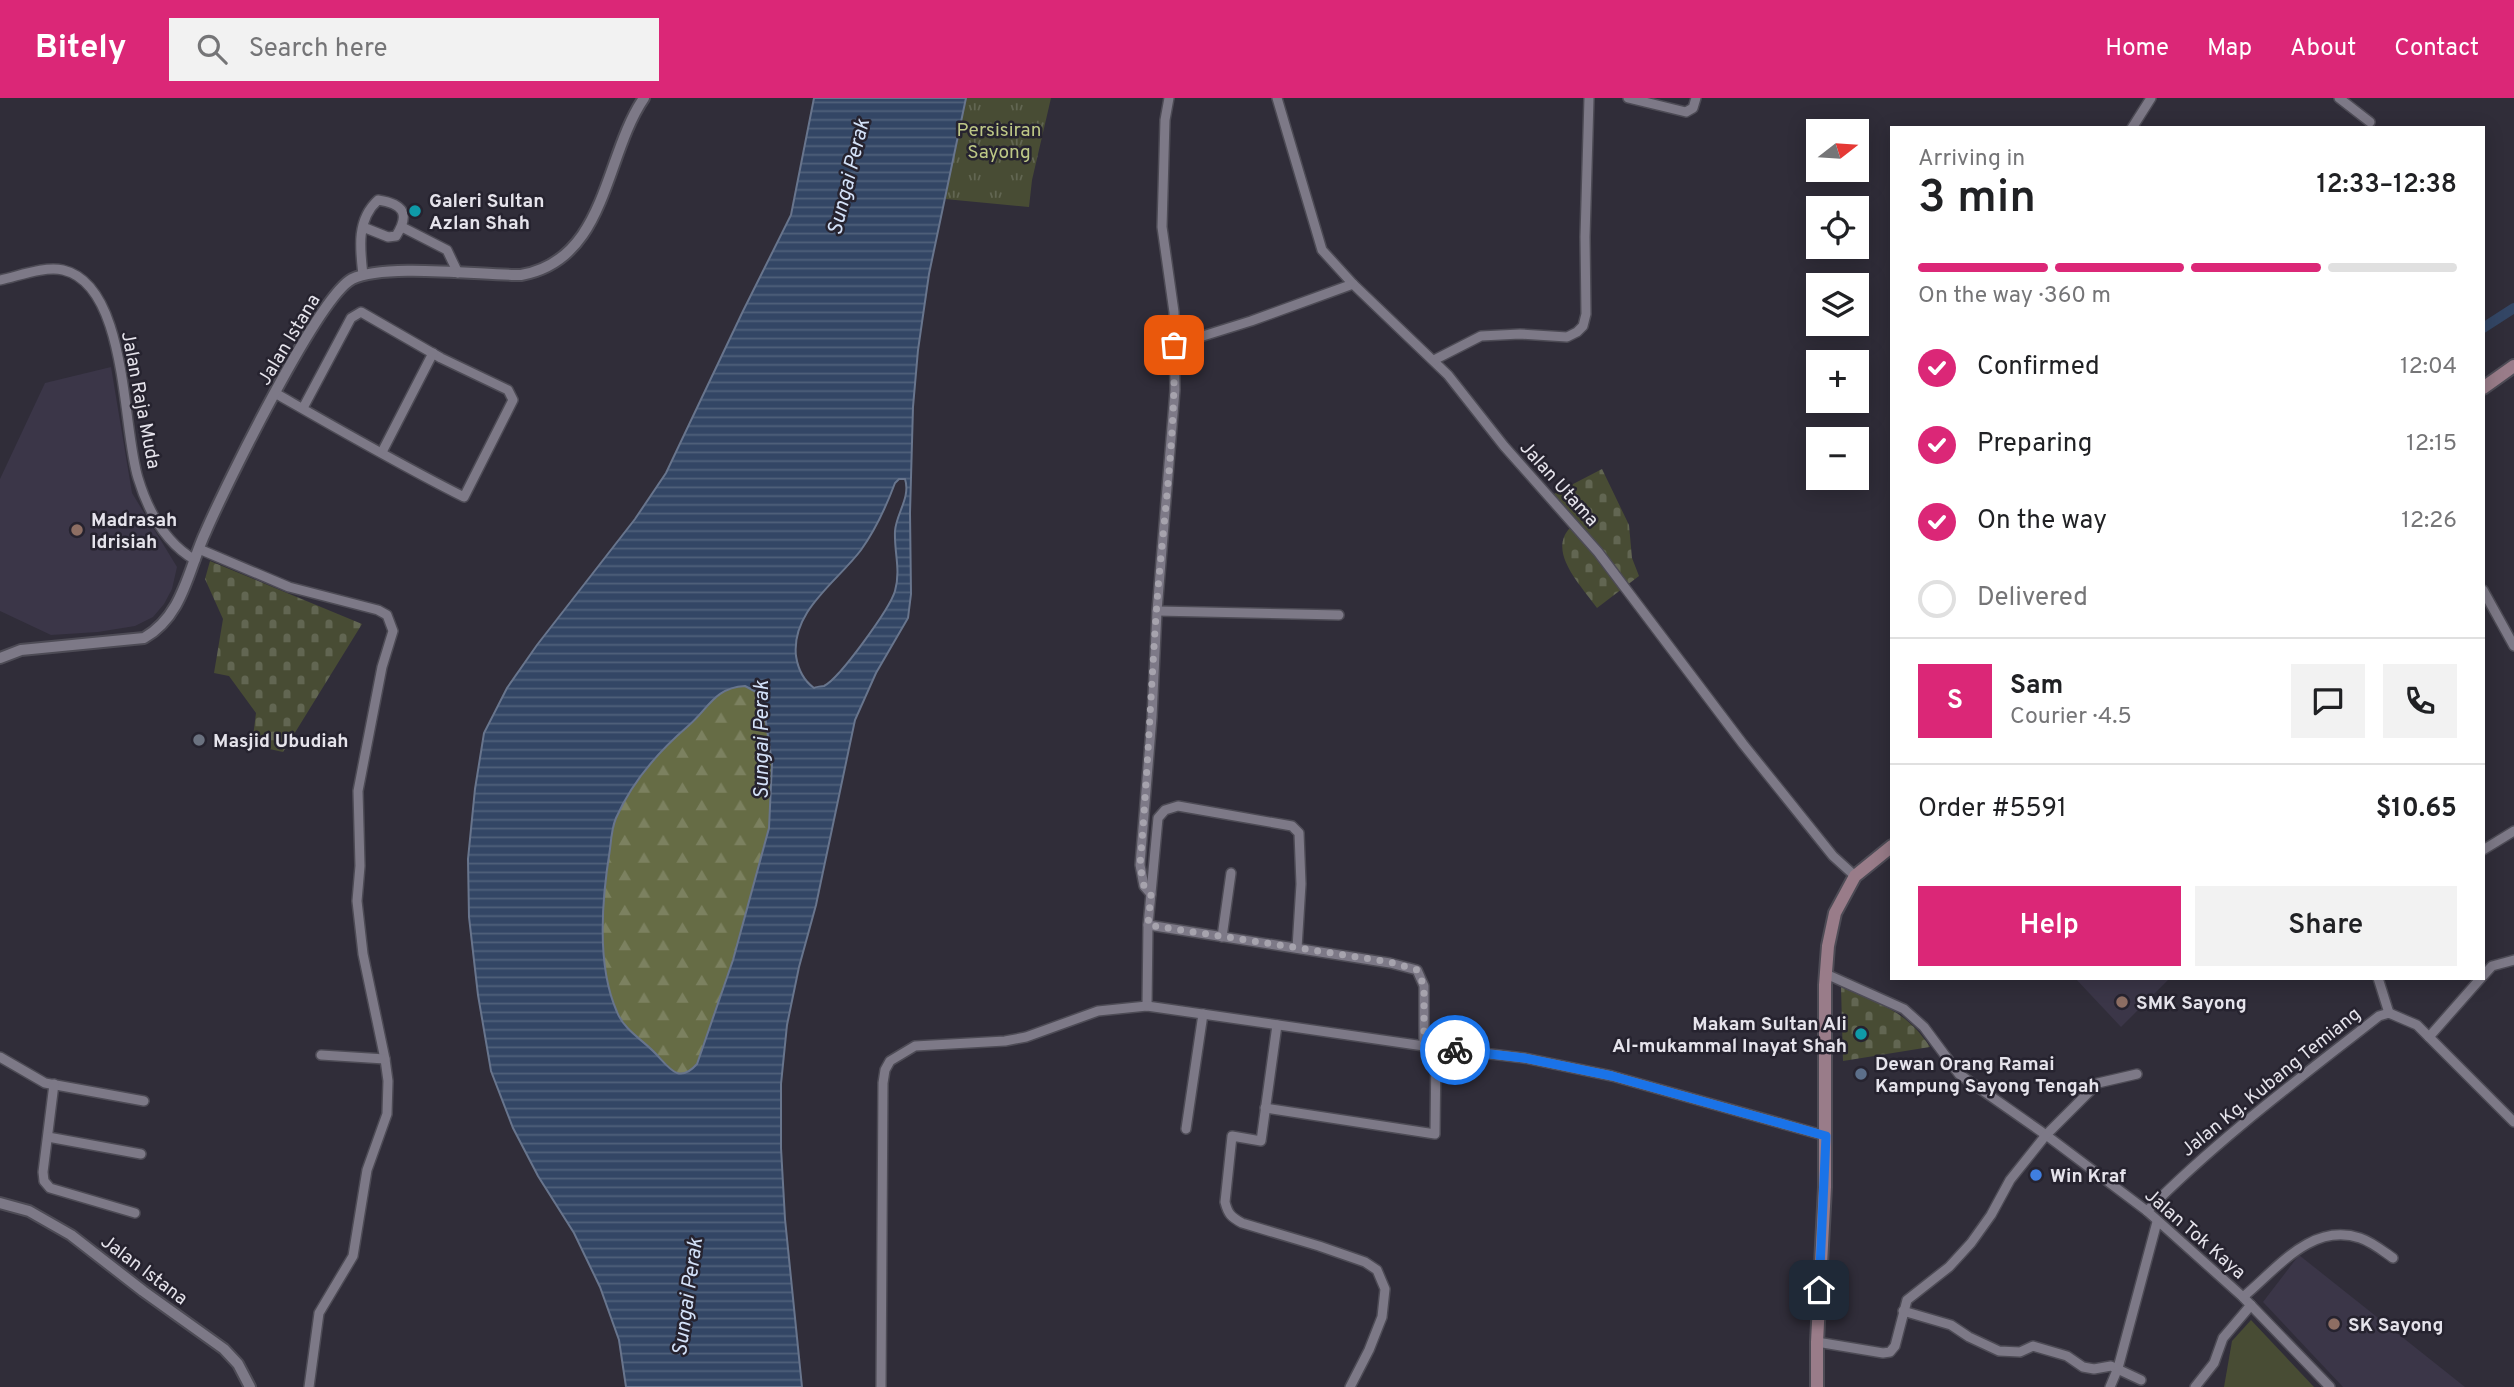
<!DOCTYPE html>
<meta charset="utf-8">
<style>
body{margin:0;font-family:Overpass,sans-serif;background:#f2f2f2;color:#202124;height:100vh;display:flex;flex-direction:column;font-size:26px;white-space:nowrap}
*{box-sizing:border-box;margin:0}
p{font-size:23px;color:#757577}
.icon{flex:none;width:38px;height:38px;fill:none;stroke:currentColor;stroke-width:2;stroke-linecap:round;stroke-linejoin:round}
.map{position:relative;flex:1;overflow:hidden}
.details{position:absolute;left:1890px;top:28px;width:595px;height:854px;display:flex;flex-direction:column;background:#fff;border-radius:0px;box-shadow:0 4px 18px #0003}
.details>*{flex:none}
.needle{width:46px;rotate:73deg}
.fabs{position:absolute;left:1806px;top:21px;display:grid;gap:14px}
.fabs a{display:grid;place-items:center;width:63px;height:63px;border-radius:0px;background:#fff;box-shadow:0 4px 18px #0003;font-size:35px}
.pin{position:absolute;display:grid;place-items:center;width:60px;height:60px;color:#fff;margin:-30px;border-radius:14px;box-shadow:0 4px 10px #0006}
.courier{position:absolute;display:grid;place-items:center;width:70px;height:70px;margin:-35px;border:5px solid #1a73e8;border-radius:50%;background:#fff;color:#222;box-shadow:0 2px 9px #0007}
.headline em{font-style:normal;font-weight:600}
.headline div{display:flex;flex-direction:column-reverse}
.headline{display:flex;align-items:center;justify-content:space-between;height:119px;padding:0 28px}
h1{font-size:46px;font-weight:600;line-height:52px}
.bar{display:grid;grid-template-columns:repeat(4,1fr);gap:10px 7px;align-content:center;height:84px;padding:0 28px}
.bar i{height:9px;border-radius:5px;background:#e0e0e0}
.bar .on{background:#db2777}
.bar p{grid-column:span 4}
.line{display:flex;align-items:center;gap:18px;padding:0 28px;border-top:2px solid #e0e0e0}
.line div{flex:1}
.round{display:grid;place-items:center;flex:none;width:74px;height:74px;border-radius:0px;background:#f2f2f2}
ol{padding:0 28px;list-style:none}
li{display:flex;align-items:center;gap:21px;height:77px}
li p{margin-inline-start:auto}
li .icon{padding:7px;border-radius:50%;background:#db2777;color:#fff;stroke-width:4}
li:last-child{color:#757577}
li i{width:38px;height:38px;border:4px solid #e0e0e0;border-radius:50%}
.action{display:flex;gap:14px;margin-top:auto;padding:14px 28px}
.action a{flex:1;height:80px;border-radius:0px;background:#db2777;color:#fff;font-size:28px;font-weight:600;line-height:80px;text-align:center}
.action a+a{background:#f2f2f2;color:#202124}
header{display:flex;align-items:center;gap:42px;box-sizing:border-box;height:98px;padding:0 35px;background:#db2777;color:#fff}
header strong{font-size:33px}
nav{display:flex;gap:38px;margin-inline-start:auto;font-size:24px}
.search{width:490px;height:63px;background:#f2f2f2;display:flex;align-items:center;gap:18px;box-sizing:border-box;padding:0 24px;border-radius:0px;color:#757577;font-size:26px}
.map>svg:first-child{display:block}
</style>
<header>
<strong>Bitely</strong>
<div class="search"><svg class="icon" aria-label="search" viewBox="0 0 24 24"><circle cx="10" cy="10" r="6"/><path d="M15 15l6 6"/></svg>Search here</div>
<nav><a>Home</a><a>Map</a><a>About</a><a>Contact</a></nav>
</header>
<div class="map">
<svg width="2514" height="1289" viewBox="0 0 2514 1289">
<defs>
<pattern id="forest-firs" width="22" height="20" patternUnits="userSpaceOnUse" patternTransform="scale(1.75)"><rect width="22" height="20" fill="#666c45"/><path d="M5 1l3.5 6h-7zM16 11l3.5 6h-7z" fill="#7c8160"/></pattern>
<pattern id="cemetery-stones" width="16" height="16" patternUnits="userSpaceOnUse" patternTransform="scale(1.75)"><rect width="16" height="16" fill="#484c34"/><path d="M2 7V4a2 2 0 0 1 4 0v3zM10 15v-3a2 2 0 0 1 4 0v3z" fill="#626652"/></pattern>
<pattern id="park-tufts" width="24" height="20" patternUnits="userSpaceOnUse" patternTransform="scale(1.75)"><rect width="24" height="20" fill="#484c34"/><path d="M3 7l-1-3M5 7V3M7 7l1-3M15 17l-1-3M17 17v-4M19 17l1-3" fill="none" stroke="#626652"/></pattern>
<pattern id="water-rules" width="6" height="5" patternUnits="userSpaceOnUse" patternTransform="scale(1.75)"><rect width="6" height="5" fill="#334665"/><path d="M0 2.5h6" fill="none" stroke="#50617b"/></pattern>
</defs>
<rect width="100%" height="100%" fill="#302d39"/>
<g fill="#3b3648">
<path d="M111 269 132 395 177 469 172 491 164 506 153 519 135 528 98 534 51 537 0 513V381L45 285Z"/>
<path d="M2075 880H2170L2121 929Z"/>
<path d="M2299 1157 2465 1289H2343L2263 1204Z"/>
</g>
<path fill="#484c34" d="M2251 1222 2314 1289H2224L2232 1243Z"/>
<path fill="url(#forest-firs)" d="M745 588 758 595 765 618 772 665 769 730 733 862 697 966C679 986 670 972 656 956 643 942 624 932 617 914 596 867 602 800 610 751 611 741 612 729 616 720 632 684 658 654 687 629 709 611 713 590 745 588Z"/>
<g fill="url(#cemetery-stones)">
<path d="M1602 371 1629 427 1632 460 1639 478 1597 510C1581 487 1545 452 1572 428L1550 398Z"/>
<path d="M210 463 362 526 283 654 252 647 256 615 229 578 214 575 223 521 205 481Z"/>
<path d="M1841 889C1880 907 1905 911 1930 949L1843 963Z"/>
</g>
<path fill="url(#park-tufts)" d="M966 0H1051L1032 82 1029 109 945 101Z"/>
<path fill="url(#water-rules)" stroke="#68758d" stroke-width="2" fill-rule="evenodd" d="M814 0H966L929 176 918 252 913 309 910 415 911 496 908 520 876 575 855 622 816 807 799 869 787 927 781 986V1050L785 1121 802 1289H626L619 1242 600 1189 574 1135 538 1078 513 1030 491 973 478 897 469 819 468 761 475 691 484 635 507 590 537 547 635 421 666 375 743 213 791 117ZM899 381H905C911 399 896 416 895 433 894 454 901 472 895 493 890 510 840 580 824 588 823 588 815 589 814 590 803 582 798 571 796 558 791 513 837 484 861 452 876 431 886 409 895 385ZM745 588 758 595 765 618 772 665 769 730 733 862 697 966C679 986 670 971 656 956 643 942 624 932 617 914 596 867 602 800 610 751 611 741 612 729 616 720 632 684 658 654 687 629 709 611 713 590 745 588Z"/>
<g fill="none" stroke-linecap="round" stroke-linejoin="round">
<path stroke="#334665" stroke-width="10" d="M2483 230 2514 210"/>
<g stroke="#4d4b55" stroke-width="12">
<g id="minor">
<path d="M1277 0 1322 152 1353 186 1448 277 1504 348 1598 454 1743 646 1833 758 1855 778"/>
<path d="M1628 0 1686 14 1693 10 1696 0"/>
<path d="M2339 0 2370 24"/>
<path d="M2132 30 2151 0"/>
<path d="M363 129 388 139 396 138C410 116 404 106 378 102 356 122 360 151 363 177"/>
<path d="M402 129 447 152 458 175"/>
<path d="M0 182C19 178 44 168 63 172 128 187 122 329 138 380 148 413 164 444 195 462"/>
<path d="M1174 247 1251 223 1353 186"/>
<path d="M1434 262 1481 238 1520 236 1567 239 1577 234 1583 228 1586 216 1585 139 1589 0"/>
<path d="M275 295C338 331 400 367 464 399L513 302 508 292 441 260 361 214 351 220 303 310"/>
<path d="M382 354 433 255"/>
<path d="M199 451 289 489 378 512 387 517 393 533 382 569 358 693 360 768 357 803 363 856 385 961 388 983 387 1016 367 1072 353 1158 319 1215 309 1289"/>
<path d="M2483 492 2514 548"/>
<path d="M1157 513 1339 517"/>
<path d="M2483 752 2514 733"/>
<path d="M1151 796 1144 788 1140 767 1152 619 1157 513 1175 292 1174 214 1162 129 1165 22 1169 0"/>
<path d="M1148 827 1390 865 1417 872 1424 888V948"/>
<path d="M1222 839 1231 775"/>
<path d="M1826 876 1904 911 1924 929 1959 976 2046 1037 2147 1113 2243 1199 2330 1289"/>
<path d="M2483 878 2492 868 2514 862"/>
<path d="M2378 880 2389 915"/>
<path d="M1147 908 1148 827 1158 720 1165 712 1178 708 1292 728 1299 735 1301 786 1297 850"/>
<path d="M1277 927 1261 1043 1232 1038 1225 1104C1228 1116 1231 1119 1242 1125L1319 1148 1365 1164 1377 1172 1385 1191 1382 1219 1369 1252 1350 1289"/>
<path d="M2429 939 2481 880"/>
<path d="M321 957 385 961"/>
<path d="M0 959 45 985 144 1003"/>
<path d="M54 986 43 1074 44 1083 50 1090 135 1115"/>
<path d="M1265 1010 1435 1036 1436 950"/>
<path d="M1186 1031 1203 916"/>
<path d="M48 1039 141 1056"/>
<path d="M2147 1113C2218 1041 2300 980 2379 918L2389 915 2417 927 2514 1024"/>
<path d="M2243 1199C2277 1171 2311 1124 2360 1140 2372 1144 2383 1153 2393 1160"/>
<path d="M1903 1213 1951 1227 1969 1239 1999 1253 2020 1254 2033 1248 2067 1258 2083 1269 2094 1271 2111 1268 2141 1282"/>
<path d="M1817 1244 1883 1255 1890 1254 1895 1248 1907 1202 1949 1169 1971 1145 1991 1117 2010 1082 2046 1037 2098 985 2137 976"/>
<path d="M881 1289 883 985 885 972 890 963 915 948 1005 943 1026 939 1098 913 1147 908 1424 948 1524 960 1612 978 1826 1038"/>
<path d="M2110 1289 2118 1270 2157 1124"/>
<path d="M2195 1289 2214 1265 2223 1240 2251 1207"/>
</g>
</g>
<g stroke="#4d4b55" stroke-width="14">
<g id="tertiary">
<path d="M0 560 21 552 144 540C184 517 188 471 206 433 225 389 318 199 352 181 384 165 481 177 521 177 607 162 604 58 644 0"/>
<path d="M0 1105 29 1113 71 1137 143 1193 224 1251 238 1266 250 1289"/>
</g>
</g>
<g stroke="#4d4b55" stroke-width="16">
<g id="secondary">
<path d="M2483 290 2514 268"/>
<path d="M1817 1289V1244L1825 1089V887L1828 848 1835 815 1855 778 1892 748"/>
</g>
</g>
<use href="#minor" stroke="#7d7987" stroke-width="9"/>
<use href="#tertiary" stroke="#7d7987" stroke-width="10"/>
<use href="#secondary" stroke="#997c89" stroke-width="12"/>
</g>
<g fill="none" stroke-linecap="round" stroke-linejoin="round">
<path stroke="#a6a3ad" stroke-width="7" stroke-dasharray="0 12.6" d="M1174 247C1176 328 1165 410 1158 491 1151 583 1148 675 1140 767L1144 788 1151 796 1148 827 1390 864 1417 872 1424 888V948L1455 952"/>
<path stroke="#1a73e8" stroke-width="9" d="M1455 952 1524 960 1612 978 1826 1038 1819 1192"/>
</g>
<g fill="#0f9aa8" stroke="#26232f" stroke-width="2.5">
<circle cx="415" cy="113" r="7"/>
<circle cx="1861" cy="936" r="7"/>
</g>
<g fill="#8d6e63" stroke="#26232f" stroke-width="2.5">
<circle cx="77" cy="432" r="7"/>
<circle cx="2122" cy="904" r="7"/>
<circle cx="2334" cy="1226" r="7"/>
</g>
<circle fill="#6b7280" stroke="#26232f" stroke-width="2.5" cx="199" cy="642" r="7"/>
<circle fill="#5c6f8a" stroke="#26232f" stroke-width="2.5" cx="1861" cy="976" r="7"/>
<circle fill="#3f7fe0" stroke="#26232f" stroke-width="2.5" cx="2036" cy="1077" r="7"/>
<g text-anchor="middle" stroke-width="5" stroke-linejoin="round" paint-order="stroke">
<g font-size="19" fill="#bec886" stroke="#26232f">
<text x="999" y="38">Persisiran<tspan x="999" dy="22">Sayong</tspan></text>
</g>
<g font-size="19" font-weight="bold" fill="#e5e3eb" stroke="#26232f" text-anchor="start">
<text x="429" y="109">Galeri Sultan<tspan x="429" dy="22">Azlan Shah</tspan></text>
<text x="91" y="428">Madrasah<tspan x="91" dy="22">Idrisiah</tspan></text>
<text x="213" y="649">Masjid Ubudiah</text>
<text x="2136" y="911">SMK Sayong</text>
<text x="1847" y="932" text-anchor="end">Makam Sultan Ali<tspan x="1847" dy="22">Al-mukammal Inayat Shah</tspan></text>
<text x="1875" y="972">Dewan Orang Ramai<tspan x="1875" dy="22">Kampung Sayong Tengah</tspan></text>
<text x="2050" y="1084">Win Kraf</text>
<text x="2348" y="1233">SK Sayong</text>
</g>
<g font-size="19" fill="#e5e3eb" stroke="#26232f">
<text transform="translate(288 241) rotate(-59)" y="7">Jalan Istana</text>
<text transform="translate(142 302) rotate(79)" y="7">Jalan Raja Muda</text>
<text transform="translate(1560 385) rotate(48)" y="7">Jalan Utama</text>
<text transform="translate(2270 983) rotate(-39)" y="7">Jalan Kg. Kubang Temiang</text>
<text transform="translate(2196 1135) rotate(41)" y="7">Jalan Tok Kaya</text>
<text transform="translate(145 1171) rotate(37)" y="7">Jalan Istana</text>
</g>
<g font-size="21" font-style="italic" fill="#d3e1f8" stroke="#26232f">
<text transform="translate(848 79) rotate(-76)" y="7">Sungai Perak</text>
<text transform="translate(761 642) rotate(-90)" y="7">Sungai Perak</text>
<text transform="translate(687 1199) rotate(-82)" y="7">Sungai Perak</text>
</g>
</g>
</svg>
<div class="fabs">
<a><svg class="needle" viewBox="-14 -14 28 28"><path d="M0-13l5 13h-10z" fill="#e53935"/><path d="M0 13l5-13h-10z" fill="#757577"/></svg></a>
<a><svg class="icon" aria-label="locate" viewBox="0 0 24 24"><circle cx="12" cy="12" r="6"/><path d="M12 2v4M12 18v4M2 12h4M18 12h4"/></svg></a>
<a><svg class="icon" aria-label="layers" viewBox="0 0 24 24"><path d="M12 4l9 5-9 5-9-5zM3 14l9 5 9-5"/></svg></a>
<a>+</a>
<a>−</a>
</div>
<div class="pin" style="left:1174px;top:247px;background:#ea580c"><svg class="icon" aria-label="bag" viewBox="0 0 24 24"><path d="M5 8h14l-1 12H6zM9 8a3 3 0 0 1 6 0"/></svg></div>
<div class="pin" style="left:1819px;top:1192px;background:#1f2937"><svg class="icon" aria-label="home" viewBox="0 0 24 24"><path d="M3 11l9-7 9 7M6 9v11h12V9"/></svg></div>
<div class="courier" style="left:1455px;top:952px"><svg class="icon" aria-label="bike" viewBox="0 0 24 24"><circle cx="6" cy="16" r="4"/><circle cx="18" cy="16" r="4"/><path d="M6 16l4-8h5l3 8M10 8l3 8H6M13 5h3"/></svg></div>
<section class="details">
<div class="headline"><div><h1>3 min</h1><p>Arriving in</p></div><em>12:33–12:38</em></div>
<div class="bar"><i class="on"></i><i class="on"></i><i class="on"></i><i></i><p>On the way · 360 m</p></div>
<ol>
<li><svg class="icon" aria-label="check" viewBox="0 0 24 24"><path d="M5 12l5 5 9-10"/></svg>Confirmed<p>12:04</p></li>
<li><svg class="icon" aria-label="check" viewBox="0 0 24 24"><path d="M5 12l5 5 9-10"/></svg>Preparing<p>12:15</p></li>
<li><svg class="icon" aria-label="check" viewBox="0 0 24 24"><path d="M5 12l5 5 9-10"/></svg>On the way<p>12:26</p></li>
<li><i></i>Delivered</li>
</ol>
<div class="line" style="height:126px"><b class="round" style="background:#db2777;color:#fff">S</b><div><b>Sam</b><p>Courier · 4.5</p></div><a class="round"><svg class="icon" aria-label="chat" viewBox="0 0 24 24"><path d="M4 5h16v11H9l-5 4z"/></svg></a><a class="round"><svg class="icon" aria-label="phone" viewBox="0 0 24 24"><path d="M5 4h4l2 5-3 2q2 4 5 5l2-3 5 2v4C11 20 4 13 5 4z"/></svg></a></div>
<div class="line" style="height:91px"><div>Order #5591</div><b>$10.65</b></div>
<div class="action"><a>Help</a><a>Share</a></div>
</section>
</div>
